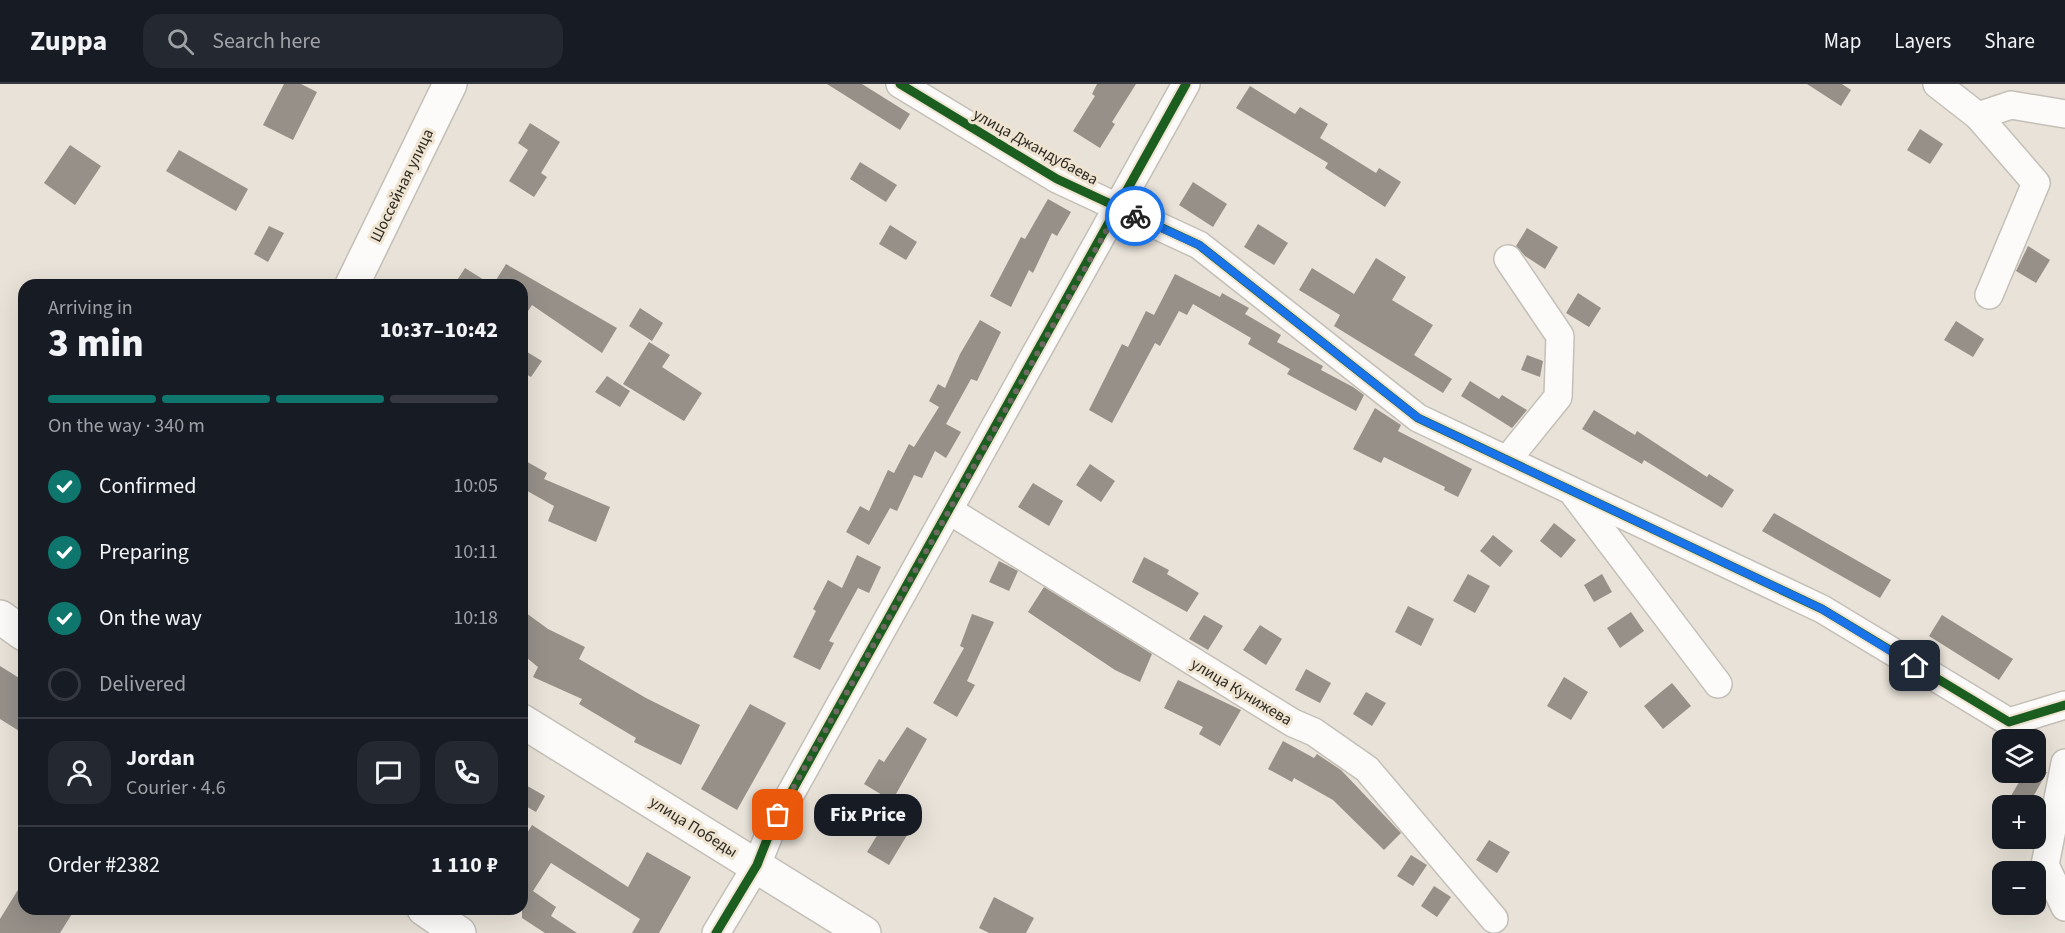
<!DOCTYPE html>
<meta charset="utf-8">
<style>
body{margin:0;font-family:"Source Sans 3",sans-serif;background:#242831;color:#f1f3f6;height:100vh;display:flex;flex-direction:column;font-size:22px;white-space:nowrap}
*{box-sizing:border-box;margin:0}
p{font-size:20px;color:#9ea1a6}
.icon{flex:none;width:33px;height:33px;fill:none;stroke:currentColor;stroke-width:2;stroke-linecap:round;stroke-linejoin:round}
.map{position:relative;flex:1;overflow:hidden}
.details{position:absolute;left:18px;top:195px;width:510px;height:636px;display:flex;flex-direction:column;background:#171b24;border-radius:18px;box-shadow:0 6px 24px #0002}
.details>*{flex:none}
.buttons{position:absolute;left:1992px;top:645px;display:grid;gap:12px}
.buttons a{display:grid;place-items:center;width:54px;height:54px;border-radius:12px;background:#171b24;box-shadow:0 6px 24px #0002;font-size:30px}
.pin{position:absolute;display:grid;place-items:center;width:51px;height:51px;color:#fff;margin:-26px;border-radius:12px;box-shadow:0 3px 9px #0006}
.courier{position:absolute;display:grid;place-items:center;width:60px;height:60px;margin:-30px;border:4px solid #1a73e8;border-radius:50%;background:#fff;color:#222;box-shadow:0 2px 8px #0007}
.bubble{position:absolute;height:42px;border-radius:18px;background:#171b24;box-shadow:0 6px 24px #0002;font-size:20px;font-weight:800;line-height:42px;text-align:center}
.head em{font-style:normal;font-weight:800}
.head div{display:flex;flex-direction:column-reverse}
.head{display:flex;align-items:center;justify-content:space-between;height:102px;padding:0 30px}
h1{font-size:39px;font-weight:800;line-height:45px}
.bar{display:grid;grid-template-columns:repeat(4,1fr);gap:9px 6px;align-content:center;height:72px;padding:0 30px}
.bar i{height:8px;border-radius:4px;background:#363941}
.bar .current{background:#0f766e}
.bar p{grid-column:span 4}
.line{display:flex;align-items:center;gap:15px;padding:0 30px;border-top:2px solid #363941}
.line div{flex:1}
.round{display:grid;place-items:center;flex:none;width:63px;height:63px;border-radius:18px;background:#242831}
ol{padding:0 30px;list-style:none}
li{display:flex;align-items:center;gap:18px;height:66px}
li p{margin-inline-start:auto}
li .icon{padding:6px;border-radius:50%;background:#0f766e;color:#fff;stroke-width:4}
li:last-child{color:#9ea1a6}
li i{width:33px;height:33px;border:3px solid #363941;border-radius:50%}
header{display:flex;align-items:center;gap:36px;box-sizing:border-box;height:84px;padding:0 30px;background:#171b24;border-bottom:2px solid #363941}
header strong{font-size:28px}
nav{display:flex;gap:33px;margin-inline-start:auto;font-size:21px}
.search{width:420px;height:54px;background:#242831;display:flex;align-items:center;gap:15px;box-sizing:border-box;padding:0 21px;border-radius:18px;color:#9ea1a6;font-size:22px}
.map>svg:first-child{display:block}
</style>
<header>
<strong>Zuppa</strong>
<div class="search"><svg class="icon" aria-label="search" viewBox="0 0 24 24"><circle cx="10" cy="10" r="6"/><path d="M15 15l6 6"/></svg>Search here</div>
<nav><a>Map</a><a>Layers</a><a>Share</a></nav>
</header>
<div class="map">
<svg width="2065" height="849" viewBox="0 0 2065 849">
<rect width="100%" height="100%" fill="#e8e2d8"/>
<g fill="#969089">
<path d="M284 0H301L317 8 293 56 263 41Z"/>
<path d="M827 0H862L910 30 900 46Z"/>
<path d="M1097 0H1136L1112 38 1115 40 1100 64 1073 47 1095 12 1092 10Z"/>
<path d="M1807 0H1842L1851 6 1841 22Z"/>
<path d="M1250 2 1295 30 1300 23 1328 40 1320 54 1376 89 1379 84 1401 98 1385 123 1325 84 1328 79 1236 24Z"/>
<path d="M530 39 560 58 541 89 547 93 534 113 509 97 528 66 518 59Z"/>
<path d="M1920 45 1943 60 1930 80 1907 66Z"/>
<path d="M70 61 101 82 75 121 44 99Z"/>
<path d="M179 66 248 105 236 127 166 87Z"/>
<path d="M860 78 897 101 886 118 850 95Z"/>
<path d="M1193 98 1227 120 1213 143 1179 121Z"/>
<path d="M1048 115 1071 128 1057 152 1052 149 1033 189 1029 186 1011 223 990 212 1021 153 1025 155Z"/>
<path d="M1258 140 1288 159 1274 181 1244 163Z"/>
<path d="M890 141 917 158 906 176 879 160Z"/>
<path d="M269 142 284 149 268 178 254 170Z"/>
<path d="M1527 144 1558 163 1545 185 1525 172 1516 162Z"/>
<path d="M2028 162 2050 176 2036 199 2016 187Z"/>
<path d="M1376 174 1406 193 1392 216 1433 241 1414 271 1452 295 1443 309 1334 242 1340 231 1299 206 1312 184 1354 210Z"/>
<path d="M506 180 617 244 602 269 532 221 522 236V201H493Z"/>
<path d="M465 184 492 201H454Z"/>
<path d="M1175 190 1220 213 1222 209 1249 224 1245 230 1281 251 1277 258 1323 282 1321 286 1353 303 1364 311 1356 327 1287 290 1290 285 1248 260 1251 254 1193 220 1187 231 1179 227 1160 262 1155 259 1112 339 1089 326 1122 260 1128 263 1146 227 1154 231Z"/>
<path d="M1578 209 1601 224 1589 243 1566 229Z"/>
<path d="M640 224 663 239 652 257 629 242Z"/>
<path d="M980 236 1001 248 977 297 971 295 946 340 961 348 946 374 935 367 922 394 914 391 897 427 890 424 869 461 846 448 860 422 869 427 888 386 894 389 909 360 914 363 939 323 929 317 938 300 945 304 960 270Z"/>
<path d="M1956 237 1984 255 1973 273 1944 256Z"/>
<path d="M649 258 670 271 662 283 702 309 684 337 623 300Z"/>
<path d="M522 265 542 277 531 293 522 288Z"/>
<path d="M1527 271 1543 277 1540 293 1521 286Z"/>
<path d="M607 292 630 307 620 323 595 308Z"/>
<path d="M1470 297 1499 315 1502 311 1527 326 1512 344 1461 312Z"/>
<path d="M1375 324 1401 341 1398 347 1472 385 1458 413 1444 406 1445 403 1384 373 1381 379 1353 365Z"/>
<path d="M1594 326 1635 351 1637 347 1707 393 1709 390 1734 406 1722 424 1644 376 1642 380 1582 345Z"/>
<path d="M522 375 547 389 544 395 610 423 596 458 548 437 554 422 522 404Z"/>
<path d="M1090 380 1115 397 1101 418 1076 401Z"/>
<path d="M1033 399 1063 417 1049 442 1018 423Z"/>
<path d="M1774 429 1891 496 1880 514 1762 447Z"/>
<path d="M1554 439 1576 456 1561 474 1540 457Z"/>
<path d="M1493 451 1513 467 1500 483 1480 467Z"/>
<path d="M857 471 881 483 869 509 858 504 829 557 834 559 820 586 793 573 816 527 813 525 828 496 842 504Z"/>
<path d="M1144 473 1169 486 1167 490 1199 509 1187 528 1132 498Z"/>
<path d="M999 477 1018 487 1009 507 989 498Z"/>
<path d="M1468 490 1490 502 1475 529 1453 517Z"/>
<path d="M1602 490 1612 508 1594 518 1584 501Z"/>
<path d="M1044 503 1152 570 1140 598 1115 586 1028 528Z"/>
<path d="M1408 522 1434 535 1421 562 1395 548Z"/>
<path d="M522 526 548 545 585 563 579 575 646 614 700 641 681 681 634 658 636 654 579 620 582 615 533 593 538 583 522 570Z"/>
<path d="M1631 528 1644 547 1620 564 1607 544Z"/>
<path d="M972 530 994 538 967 597 975 601 957 633 933 619 964 564 960 562Z"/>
<path d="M1204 531 1223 542 1208 566 1189 555Z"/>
<path d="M1942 531 2013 575 1999 596 1929 552Z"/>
<path d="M1260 541 1282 555 1266 581 1243 566Z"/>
<path d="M0 582 24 597V650L0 635Z"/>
<path d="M1306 585 1331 599 1320 619 1295 606Z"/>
<path d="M1564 593 1588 608 1571 636 1547 622Z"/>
<path d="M1178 596 1241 626 1220 662 1199 650 1203 643 1164 624Z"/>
<path d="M1672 599 1691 622 1663 645 1644 622Z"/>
<path d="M1366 608 1386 619 1372 642 1353 630Z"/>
<path d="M750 620 786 639 737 726 701 705Z"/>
<path d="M907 643 927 655 892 717 864 700 879 675 884 678Z"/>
<path d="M1283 657 1314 674 1317 670 1341 686 1401 749 1384 766 1333 716 1294 694 1292 698 1268 685Z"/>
<path d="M2025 688H2047L2028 722H2005Z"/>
<path d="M522 699 545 712 536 728 522 720Z"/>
<path d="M893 725 915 738 889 781 867 768Z"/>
<path d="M532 741 628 803 647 768 691 793 659 849H632L640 835 551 779 533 807 556 823 551 832 577 849H545L522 834V757Z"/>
<path d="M1489 756 1510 768 1497 789 1476 776Z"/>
<path d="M1411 771 1427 781 1413 802 1397 792Z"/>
<path d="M24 796V825H75L60 849H0V835Z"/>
<path d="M1434 802 1451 813 1437 833 1421 822Z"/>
<path d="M994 813 1034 834 1026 849H989L979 844Z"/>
</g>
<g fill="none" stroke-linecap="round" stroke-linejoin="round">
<g stroke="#c4bfb7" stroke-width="30">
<g id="minor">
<path d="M900 0 1057 95 1199 161 1418 334 1822 525 2009 638 2065 621"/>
<path d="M1937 0 1978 32 2011 21 2065 30"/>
<path d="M1978 32 2036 99 1989 211"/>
<path d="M1507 376 1558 313 1560 252 1508 175"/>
<path d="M1574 410 1718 600"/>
<path d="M950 427 1293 639 1314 648 1367 685 1494 835"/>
<path d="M2065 679 2045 781 2065 823"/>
<path d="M716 849 757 781 772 743 1186 0"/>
</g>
</g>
<g stroke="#c4bfb7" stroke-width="36">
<g id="major">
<path d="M0 533 24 550"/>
<path d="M424 825 459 849"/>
</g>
</g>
<g stroke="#c4bfb7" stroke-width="36">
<g id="highway">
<path d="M352 201 450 0"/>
<path d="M522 637 864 849"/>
</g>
</g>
<use href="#minor" stroke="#fcfbf9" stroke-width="27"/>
<use href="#major" stroke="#fcfbf9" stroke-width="33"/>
<use href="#highway" stroke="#fcfbf9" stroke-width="33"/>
<g stroke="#efe4d1" stroke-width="13">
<g id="cycleway">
<path d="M900 0 1057 95 1199 161 1418 334 1822 525 2009 638 2065 621"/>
<path d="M716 849 757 781 772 743 1186 0"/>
</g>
</g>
<use href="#cycleway" stroke="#1b5e20" stroke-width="9"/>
</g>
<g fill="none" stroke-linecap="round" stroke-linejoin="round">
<path stroke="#6e6a62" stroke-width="6" stroke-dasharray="0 10.8" d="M778 731 1119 124 1135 132"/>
<path stroke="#1a73e8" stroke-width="8" d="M1135 132 1199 161 1418 334 1822 525 1915 582"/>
</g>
<g text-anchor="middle" stroke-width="6" stroke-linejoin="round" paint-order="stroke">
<g font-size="16" fill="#2d2922" stroke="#efe4d1">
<text transform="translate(1036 62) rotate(29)" y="6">улица Джандубаева</text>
<text transform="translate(401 101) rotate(-64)" y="6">Шоссейная улица</text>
<text transform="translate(1242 607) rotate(31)" y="6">улица Кунижева</text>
<text transform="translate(694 742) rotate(32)" y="6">улица Победы</text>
</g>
</g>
</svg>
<div class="buttons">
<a><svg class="icon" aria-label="layers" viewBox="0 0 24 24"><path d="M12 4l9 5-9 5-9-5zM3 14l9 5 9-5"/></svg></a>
<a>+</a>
<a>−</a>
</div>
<div class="pin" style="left:778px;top:731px;background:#ea580c"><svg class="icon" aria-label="bag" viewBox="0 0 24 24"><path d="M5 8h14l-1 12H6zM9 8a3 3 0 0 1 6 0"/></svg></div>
<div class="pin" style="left:1915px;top:582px;background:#1f2937"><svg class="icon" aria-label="home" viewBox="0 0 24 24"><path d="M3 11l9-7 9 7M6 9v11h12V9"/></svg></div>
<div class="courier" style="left:1135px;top:132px"><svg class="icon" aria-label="bike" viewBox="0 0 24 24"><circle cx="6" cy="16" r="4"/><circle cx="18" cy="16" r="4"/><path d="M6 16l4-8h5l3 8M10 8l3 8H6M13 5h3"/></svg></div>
<div class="bubble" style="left:814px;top:710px;width:108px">Fix Price</div>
<section class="details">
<div class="head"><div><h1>3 min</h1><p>Arriving in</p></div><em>10:37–10:42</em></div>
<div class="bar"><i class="current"></i><i class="current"></i><i class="current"></i><i></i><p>On the way · 340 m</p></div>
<ol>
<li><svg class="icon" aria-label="check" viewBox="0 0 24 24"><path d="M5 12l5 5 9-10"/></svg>Confirmed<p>10:05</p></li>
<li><svg class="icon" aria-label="check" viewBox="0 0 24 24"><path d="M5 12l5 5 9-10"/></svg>Preparing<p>10:11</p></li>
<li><svg class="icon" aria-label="check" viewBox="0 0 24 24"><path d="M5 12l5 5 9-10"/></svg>On the way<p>10:18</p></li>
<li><i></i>Delivered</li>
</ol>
<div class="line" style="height:108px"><a class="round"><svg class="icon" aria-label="person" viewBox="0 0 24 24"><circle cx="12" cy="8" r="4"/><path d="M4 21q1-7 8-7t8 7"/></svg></a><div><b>Jordan</b><p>Courier · 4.6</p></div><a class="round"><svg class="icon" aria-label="chat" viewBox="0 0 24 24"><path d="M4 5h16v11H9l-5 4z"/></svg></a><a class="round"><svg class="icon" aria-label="phone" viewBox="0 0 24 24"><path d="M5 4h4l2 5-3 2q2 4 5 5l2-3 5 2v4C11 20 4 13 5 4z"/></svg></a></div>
<div class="line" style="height:78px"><div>Order #2382</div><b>1 110 ₽</b></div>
</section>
</div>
